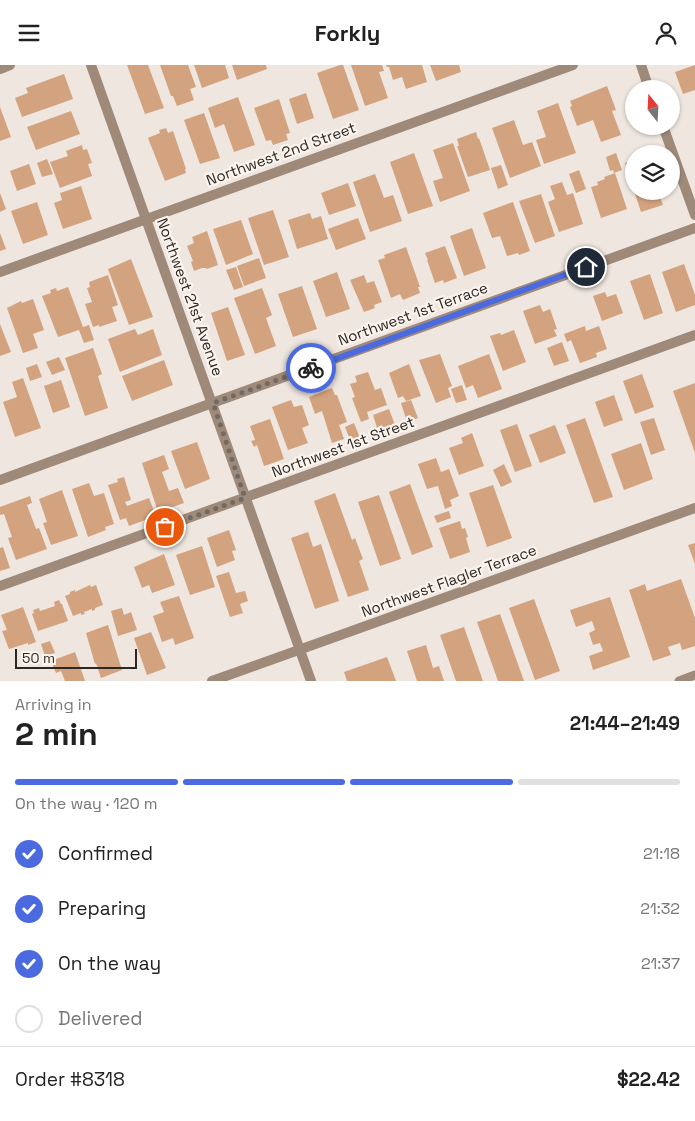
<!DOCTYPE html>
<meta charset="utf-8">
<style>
body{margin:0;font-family:"Space Grotesk",sans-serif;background:#f6f6f6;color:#222;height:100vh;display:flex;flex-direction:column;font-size:19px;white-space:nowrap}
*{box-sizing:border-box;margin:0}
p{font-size:16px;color:#767676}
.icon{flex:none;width:28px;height:28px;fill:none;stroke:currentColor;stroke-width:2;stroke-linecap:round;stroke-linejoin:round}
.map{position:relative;height:616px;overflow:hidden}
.drawer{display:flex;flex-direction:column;background:#fff;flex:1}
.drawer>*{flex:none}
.needle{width:32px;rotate:342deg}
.tools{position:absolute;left:625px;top:15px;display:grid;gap:10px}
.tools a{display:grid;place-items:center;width:55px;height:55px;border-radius:50%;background:#fff;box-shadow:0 1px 4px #0004;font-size:25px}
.scale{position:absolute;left:15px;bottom:12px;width:122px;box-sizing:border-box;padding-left:5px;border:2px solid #2a2724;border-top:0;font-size:14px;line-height:18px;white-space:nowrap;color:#2a2724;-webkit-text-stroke:4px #fcf3ed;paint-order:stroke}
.pin{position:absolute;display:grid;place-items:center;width:42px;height:42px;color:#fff;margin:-21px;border:2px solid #fff;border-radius:50%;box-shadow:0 1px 5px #0007}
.courier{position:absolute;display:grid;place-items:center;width:50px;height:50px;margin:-25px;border:4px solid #4c6adf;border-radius:50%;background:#fff;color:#222;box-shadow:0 1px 6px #0007}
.headline em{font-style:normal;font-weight:600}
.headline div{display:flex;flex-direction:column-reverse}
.headline{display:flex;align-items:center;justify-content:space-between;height:85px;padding:0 15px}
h1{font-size:32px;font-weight:600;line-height:38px}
.bar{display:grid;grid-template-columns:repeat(4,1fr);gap:8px 5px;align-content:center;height:60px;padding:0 15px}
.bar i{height:6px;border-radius:4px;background:#e0e0e0}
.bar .selected{background:#4c6adf}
.bar p{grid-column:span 4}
.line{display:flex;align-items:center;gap:12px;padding:0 15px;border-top:1px solid #e0e0e0}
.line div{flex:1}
ol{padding:0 15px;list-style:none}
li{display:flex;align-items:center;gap:15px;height:55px}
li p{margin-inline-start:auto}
li .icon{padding:5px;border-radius:50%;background:#4c6adf;color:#fff;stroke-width:4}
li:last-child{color:#767676}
li i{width:28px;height:28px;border:2px solid #e0e0e0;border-radius:50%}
header{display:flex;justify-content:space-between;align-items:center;height:65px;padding:0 15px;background:#fff;font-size:22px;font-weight:600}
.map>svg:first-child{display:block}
</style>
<header><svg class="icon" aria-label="menu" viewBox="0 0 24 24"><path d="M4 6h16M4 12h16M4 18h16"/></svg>Forkly<svg class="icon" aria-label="person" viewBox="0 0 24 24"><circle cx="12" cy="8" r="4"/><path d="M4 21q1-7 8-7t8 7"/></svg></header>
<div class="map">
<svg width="695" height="616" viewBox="0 0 695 616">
<rect width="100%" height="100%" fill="#eee6df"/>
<g fill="#d3a37f">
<path d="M127 0H148L164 43 145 49Z"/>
<path d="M160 0H188L196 22 190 24 194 35 177 41 173 31H171Z"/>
<path d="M194 0H225L229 13 202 23Z"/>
<path d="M232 0H266L267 4 237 15Z"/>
<path d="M340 0H343L359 45 333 54 317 8Z"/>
<path d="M351 0H382L384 6 379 7 388 33 365 41Z"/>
<path d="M386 0H422L427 17 406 24 402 12 393 15 389 2H387Z"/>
<path d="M430 0H459L461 7 436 16Z"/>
<path d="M695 0V25L683 29 675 7Z"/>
<path d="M64 9 73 34 22 52 15 33 28 28 26 23Z"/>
<path d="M607 21 616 45 612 46 621 70 601 77 593 55 577 61 570 42 572 41 570 36Z"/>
<path d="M306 28 314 53 297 59 289 34Z"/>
<path d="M238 32 255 80 234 87 224 59 215 63 208 43Z"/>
<path d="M279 34 290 68 286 69 288 75 273 80 271 75 266 76 254 43Z"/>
<path d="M558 38 576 88 544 99 536 75 546 72 537 46Z"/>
<path d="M0 42 11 72 0 76Z"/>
<path d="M71 46 80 69 36 85 27 62Z"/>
<path d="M204 48 220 93 200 99 184 55Z"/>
<path d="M514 55 523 80 532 77 541 101 510 113 492 63Z"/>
<path d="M166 63 168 68 173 66 186 104H185L186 108 165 116 148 73 160 68 159 65Z"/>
<path d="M476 67 478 74 479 73 490 105 468 112 457 81H459L457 74Z"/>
<path d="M453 78 470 126 440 137 433 116 443 113 433 85Z"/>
<path d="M82 80 83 85 87 84 92 98 88 99 92 111 60 123 50 97 68 91 66 86Z"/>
<path d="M414 88 433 141 408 149 390 97Z"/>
<path d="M616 88 622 105 614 108 613 105 610 106 606 92Z"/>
<path d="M47 94 53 109 42 112 37 98Z"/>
<path d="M634 95V124H633L625 98Z"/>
<path d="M29 99 36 119 17 126 10 106Z"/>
<path d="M501 100 508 120 498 124 491 103Z"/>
<path d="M579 105 586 124 576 128 569 109Z"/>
<path d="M615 108 627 144 601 153 591 122 598 120 597 117 605 114 604 112Z"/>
<path d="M375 109 384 133 393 130 402 156 370 167 353 117Z"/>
<path d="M562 117 567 130 573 128 583 159 559 167 548 137 555 134 550 121Z"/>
<path d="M348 118 356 141 329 150 321 128Z"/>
<path d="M81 121 92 154 63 164 54 138 62 135 60 128Z"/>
<path d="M634 126H658L663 140 641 147Z"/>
<path d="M0 128 6 144 0 147Z"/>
<path d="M541 129 555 171 535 178 519 136Z"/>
<path d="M37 137 48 170 23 179 11 146Z"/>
<path d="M513 137 530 186 519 190 518 188 507 191 500 171 492 173 483 148Z"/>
<path d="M273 145 289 192 264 200 248 153Z"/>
<path d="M310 148 312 154 321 151 328 174 297 184 288 155Z"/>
<path d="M358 153 366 174 336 185 328 164Z"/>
<path d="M241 155 253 189 226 200 213 164Z"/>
<path d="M472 163 486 203 464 211 450 171Z"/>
<path d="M207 166 218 200 207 204 206 203H202L194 206 191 197 193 196 187 181 194 178 192 172Z"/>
<path d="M0 168 6 184 0 186Z"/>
<path d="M445 181 457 213 444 218 443 215 435 218 427 195H428L425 188Z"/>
<path d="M406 182 420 222H418L420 228 403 235 400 229 391 233 378 195 385 193 384 190Z"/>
<path d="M259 193 266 213 244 221 237 201Z"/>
<path d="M131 194 153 252 129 260 108 204Z"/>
<path d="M684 199 695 230V240L676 247 662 207Z"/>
<path d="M236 202 243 222 234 225 226 205Z"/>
<path d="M337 207 350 244 326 252 313 216Z"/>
<path d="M650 209 663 248 644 255 630 216Z"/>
<path d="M108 210 118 240 112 242 117 256 99 262V260L93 262 85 239 92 237 87 223 90 222 89 217Z"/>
<path d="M364 210 367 218 374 216 382 237 374 240 375 243 364 247 350 215Z"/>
<path d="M302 221 317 264 293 272 278 229Z"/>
<path d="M68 222 83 262 89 260 94 275 84 278 79 265 58 272 42 231 51 228 50 225 56 223 57 226Z"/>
<path d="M262 223 272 250 266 253 276 281 255 289 234 233Z"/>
<path d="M605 227 607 232 616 229 623 248 602 256 593 231Z"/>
<path d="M33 234 44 265 33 269 38 283 23 288 7 243 21 236 22 238Z"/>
<path d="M540 240 543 247 550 244 557 264 554 265 557 271 535 279 523 246Z"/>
<path d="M228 242 245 290 227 296 211 248Z"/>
<path d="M0 259 11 287 0 291Z"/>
<path d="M585 261 586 266 599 261 607 284 596 288 597 292 580 298 571 275 567 277 564 269Z"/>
<path d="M135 264 138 270 153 264 162 290 120 307 108 274Z"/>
<path d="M514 265 526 297 503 306 490 271 500 268 501 270Z"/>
<path d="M562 277 569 296 554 301 547 283Z"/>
<path d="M93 283 102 309 98 311 108 343 85 351 65 293Z"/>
<path d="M440 289 452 321 448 323 451 332 436 338 419 295Z"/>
<path d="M489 289 502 324 478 333 473 320 466 323 458 301Z"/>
<path d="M59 292 65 305 52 310 46 297Z"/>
<path d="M164 295 173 320 132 336 122 311Z"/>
<path d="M37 299 42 312 30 316 26 303Z"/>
<path d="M409 299 421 331 406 336 403 331 398 333 389 308Z"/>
<path d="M368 307 375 325 381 323 387 340 367 347 369 354 361 357 352 333 355 332 350 319 357 317 355 311Z"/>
<path d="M642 309 654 342 635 349 623 316Z"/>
<path d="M23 313 41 363 15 372 3 337 17 332 12 317Z"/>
<path d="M61 315 70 342 53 348 44 321Z"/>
<path d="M695 318V388L673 326Z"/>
<path d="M462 320 467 335 456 338 451 324Z"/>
<path d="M332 323 335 330H337L347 357 339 360 344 374 332 378 322 346 315 349 309 332Z"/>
<path d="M614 330 623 355 604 362 595 337Z"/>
<path d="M291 335 294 342 302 340 309 360 302 363 308 378 288 385 272 342Z"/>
<path d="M411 335 418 353 407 357 401 338Z"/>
<path d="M389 344 395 360 378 366 373 350Z"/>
<path d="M585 353 613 432 594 438 566 360Z"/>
<path d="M654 353 665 385 651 390 640 357Z"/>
<path d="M270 354 284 394 264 401 257 380 254 382 251 376 255 375 250 361Z"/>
<path d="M354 358 360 373 351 377 345 362Z"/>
<path d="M517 359 532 401 515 407 500 365Z"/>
<path d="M555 360 566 388 540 398 529 370Z"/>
<path d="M472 368 484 401 459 410 449 383 463 378 461 373Z"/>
<path d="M197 377 210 414 185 424 171 386Z"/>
<path d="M641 378 653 414 624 425 611 389Z"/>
<path d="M164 390 169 404 162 407 169 426 178 423 184 438 158 447 142 398Z"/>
<path d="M436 393 441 407 449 404 459 431 450 435 452 441 445 444 438 421 427 424 418 399Z"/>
<path d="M504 399 512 417 501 422 493 405Z"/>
<path d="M124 412 131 435 125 437 127 441 149 433 156 451 129 461 126 453 120 455 108 420 118 417 117 414Z"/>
<path d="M89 418 94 431 104 428 114 459 105 462 106 465 88 472 72 424Z"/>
<path d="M410 419 433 482 412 490 389 427Z"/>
<path d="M493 420 512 473 487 482 469 428Z"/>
<path d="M62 425 78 471 51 480 43 458 47 457 39 434Z"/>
<path d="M335 428 352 475 355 473 363 494 359 496 369 525 348 532 314 436Z"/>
<path d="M379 430 401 494 380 501 358 437Z"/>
<path d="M30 431 32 438 27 440 36 464 39 463 47 484 16 495 8 473 12 472 4 449 0 450V442Z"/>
<path d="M449 446 451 453 437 458 434 451Z"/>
<path d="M460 456 462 464 465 463 468 472 466 473 470 487 450 494 439 463Z"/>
<path d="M229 465 236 485 232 486 235 495 217 502 207 473Z"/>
<path d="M308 467 313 482 321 479 339 536 315 544 291 473Z"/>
<path d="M695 478V499L688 480Z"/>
<path d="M202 481 215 522 190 530 176 490Z"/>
<path d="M3 482 10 503 0 506V483Z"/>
<path d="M164 489 175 520 152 528 149 520 142 523 134 502Z"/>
<path d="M229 507 236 528 245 526 248 536 240 539 243 548 230 552 216 511Z"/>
<path d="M681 514 695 553V581L682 585 680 578 668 582 671 590 653 596 629 525 645 519 647 526Z"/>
<path d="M90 520 91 522 96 520 103 540 95 543V545L92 546V544L84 547 85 549 81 550V548L73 551 65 531 70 529V527L75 525V527Z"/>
<path d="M179 531 194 573 175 580 173 573 162 577 153 551 164 547 160 537Z"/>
<path d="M610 532 630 592 593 605 589 591 603 586 600 578 593 580 589 568 595 565 592 556 576 562 570 545Z"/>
<path d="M534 534 560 606 535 615 509 543Z"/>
<path d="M59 535 61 539H62L68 556 38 566 32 549 34 548 33 545 39 543 40 546 55 541 54 537Z"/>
<path d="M23 542 36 577 28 580V578L9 584 2 566 7 565 1 550Z"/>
<path d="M122 543 124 550 131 547 137 565 118 571 111 546Z"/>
<path d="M500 549 524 616H498L477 557Z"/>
<path d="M108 560 122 605 101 613 96 598 95 599 86 568Z"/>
<path d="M464 562 483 616H456L440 570Z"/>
<path d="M151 567 166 603 147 610 134 573Z"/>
<path d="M50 576 55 588 45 591 41 579Z"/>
<path d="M426 580 433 603 439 601 444 616H417L407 586Z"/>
<path d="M75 587 85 616H65L61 606 56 608 51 596Z"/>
<path d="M387 592 396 616H347L344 607Z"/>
</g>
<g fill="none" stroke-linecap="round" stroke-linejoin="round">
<path stroke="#9f8a7a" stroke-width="9" d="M679 616 695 610"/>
<g stroke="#9f8a7a" stroke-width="10">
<path d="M91 0 311 616"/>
<path d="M641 0 649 24"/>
<path d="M0 4 10 0"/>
<path d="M663 61 695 150"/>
<path d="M0 207 573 0"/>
<path d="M0 415 695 163"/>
<path d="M0 521 695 270"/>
<path d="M212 616 695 443"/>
</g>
</g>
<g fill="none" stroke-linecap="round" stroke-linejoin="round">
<path stroke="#6f6a65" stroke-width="5" stroke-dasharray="0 9" d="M165 462 245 433 213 338 311 303"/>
<path stroke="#4c6adf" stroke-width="6" d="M311 303 586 202"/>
</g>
<g text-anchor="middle" stroke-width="4.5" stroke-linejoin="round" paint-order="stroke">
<g font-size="15" fill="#2a2724" stroke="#fcf3ed">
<text transform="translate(281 89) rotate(-20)" y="5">Northwest 2nd Street</text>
<text transform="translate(190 232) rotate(70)" y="5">Northwest 21st Avenue</text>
<text transform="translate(413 249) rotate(-20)" y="5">Northwest 1st Terrace</text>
<text transform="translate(343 382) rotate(-20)" y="5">Northwest 1st Street</text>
<text transform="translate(449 516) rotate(-20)" y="5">Northwest Flagler Terrace</text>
</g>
</g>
</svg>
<div class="tools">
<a><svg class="needle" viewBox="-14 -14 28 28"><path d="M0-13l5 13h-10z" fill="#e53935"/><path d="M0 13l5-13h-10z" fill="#767676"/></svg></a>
<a><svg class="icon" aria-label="layers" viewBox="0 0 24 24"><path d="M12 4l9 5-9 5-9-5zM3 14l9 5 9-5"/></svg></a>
</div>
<div class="scale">50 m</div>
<div class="pin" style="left:165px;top:462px;background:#ea580c"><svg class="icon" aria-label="bag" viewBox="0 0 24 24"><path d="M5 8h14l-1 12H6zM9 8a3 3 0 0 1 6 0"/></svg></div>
<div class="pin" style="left:586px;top:202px;background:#1f2937"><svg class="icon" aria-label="home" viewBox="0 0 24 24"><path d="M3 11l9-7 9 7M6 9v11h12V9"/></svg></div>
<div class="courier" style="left:311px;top:303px"><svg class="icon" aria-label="bike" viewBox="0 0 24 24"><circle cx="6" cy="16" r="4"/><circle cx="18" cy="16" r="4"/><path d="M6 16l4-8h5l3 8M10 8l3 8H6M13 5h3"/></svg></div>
</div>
<section class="drawer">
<div class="headline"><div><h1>2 min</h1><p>Arriving in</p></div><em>21:44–21:49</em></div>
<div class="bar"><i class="selected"></i><i class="selected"></i><i class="selected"></i><i></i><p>On the way · 120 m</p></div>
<ol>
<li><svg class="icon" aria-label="check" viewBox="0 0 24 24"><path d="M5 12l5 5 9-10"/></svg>Confirmed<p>21:18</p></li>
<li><svg class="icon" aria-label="check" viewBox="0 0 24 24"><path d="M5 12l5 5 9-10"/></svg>Preparing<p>21:32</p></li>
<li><svg class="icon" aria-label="check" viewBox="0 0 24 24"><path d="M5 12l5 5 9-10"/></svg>On the way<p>21:37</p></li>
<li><i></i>Delivered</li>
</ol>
<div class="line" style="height:65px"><div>Order #8318</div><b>$22.42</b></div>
</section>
